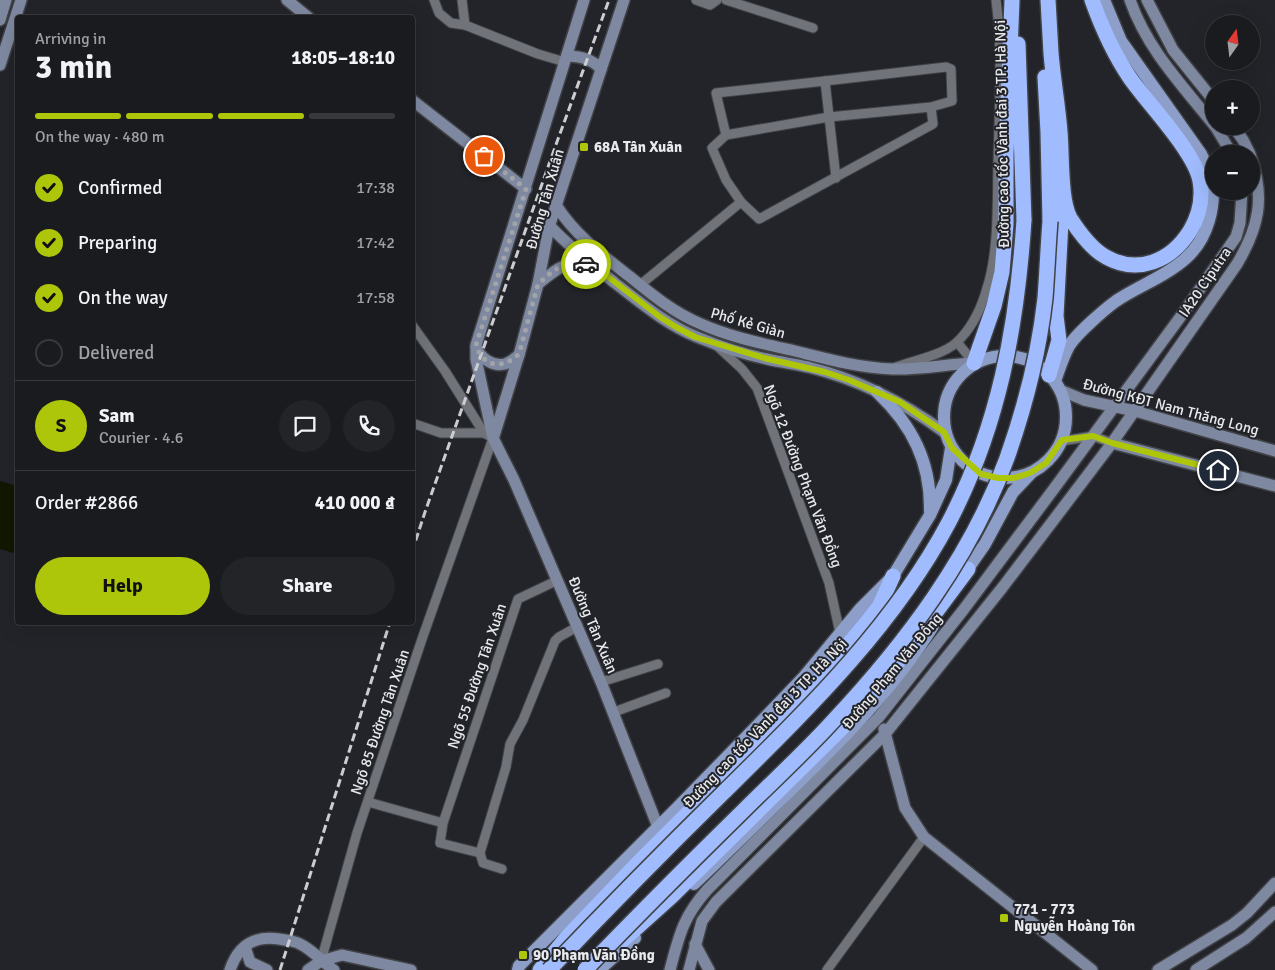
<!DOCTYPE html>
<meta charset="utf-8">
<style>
body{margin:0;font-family:Signika,sans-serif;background:#232428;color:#f1f3f6;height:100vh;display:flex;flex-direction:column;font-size:19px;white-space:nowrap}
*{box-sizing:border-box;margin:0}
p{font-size:16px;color:#9fa1a4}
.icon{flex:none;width:28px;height:28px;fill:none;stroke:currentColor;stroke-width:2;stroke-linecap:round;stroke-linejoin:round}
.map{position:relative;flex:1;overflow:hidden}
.panel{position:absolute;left:15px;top:15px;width:400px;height:610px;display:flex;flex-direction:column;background:#1a1b1f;border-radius:5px;box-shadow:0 5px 20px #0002,0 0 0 1px #38393d}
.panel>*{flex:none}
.needle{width:32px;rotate:14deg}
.controls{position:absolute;left:1205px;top:15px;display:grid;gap:10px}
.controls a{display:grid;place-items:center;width:55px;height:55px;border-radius:50%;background:#1a1b1f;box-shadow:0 5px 20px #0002,0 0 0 1px #38393d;font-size:25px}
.pin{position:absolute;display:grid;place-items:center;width:42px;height:42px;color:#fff;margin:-21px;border:2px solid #fff;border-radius:50%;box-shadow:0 1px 5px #0007}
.courier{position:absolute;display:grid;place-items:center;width:50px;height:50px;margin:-25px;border:4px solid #aec60a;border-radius:50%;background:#fff;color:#222;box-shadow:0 1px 6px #0007}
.summary em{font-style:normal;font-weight:700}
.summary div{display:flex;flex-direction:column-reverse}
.summary{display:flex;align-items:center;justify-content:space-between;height:85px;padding:0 20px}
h1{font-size:32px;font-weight:700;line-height:38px}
.bar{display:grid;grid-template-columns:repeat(4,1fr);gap:8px 5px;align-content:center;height:60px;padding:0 20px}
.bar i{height:6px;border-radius:4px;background:#38393d}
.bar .active{background:#aec60a}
.bar p{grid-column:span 4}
.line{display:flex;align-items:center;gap:12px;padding:0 20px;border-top:1px solid #38393d}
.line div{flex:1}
.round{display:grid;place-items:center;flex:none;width:52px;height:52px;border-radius:26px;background:#232428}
ol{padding:0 20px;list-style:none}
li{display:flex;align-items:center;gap:15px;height:55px}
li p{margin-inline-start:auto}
li .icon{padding:5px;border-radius:50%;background:#aec60a;color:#111;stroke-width:4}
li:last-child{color:#9fa1a4}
li i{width:28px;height:28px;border:2px solid #38393d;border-radius:50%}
.cta{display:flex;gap:10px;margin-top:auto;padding:10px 20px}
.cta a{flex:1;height:58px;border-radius:30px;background:#aec60a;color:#111;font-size:20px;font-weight:700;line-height:58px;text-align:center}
.cta a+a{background:#232428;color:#f1f3f6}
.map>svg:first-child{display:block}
</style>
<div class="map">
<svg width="1275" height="970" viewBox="0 0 1275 970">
<rect width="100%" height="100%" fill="#222429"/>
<path fill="#121700" d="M0 481 17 486V554L0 549Z"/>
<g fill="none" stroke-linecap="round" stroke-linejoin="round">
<g stroke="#404246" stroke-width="11">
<g id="street">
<path d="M434 0 439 13 451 23 465 25 538 54 565 62"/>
<path d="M462 0 465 25"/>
<path d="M696 0 710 5 717 0"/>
<path d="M726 0 813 28"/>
<path d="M825 81 946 67 951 69 952 101 931 107 829 117 726 135 712 148 726 180 741 202 759 219 933 124 931 107"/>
<path d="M726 135 716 93 825 81 836 178"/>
<path d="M640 285 741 202"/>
<path d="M412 325 445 371 484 433"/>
<path d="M957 342 974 363"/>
<path d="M717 346 742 369 757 388 829 583 840 633"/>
<path d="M896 367C917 359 947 355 961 338 974 324 982 306 987 288 999 251 997 202 998 163 999 109 1003 54 996 0"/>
<path d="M1062 441 1093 436 1112 443"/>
<path d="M601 682 658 664"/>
<path d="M614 712 666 693"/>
<path d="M368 802 443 823"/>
<path d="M480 853 440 843 443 823 518 599 558 580"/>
<path d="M502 869 483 863 480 853 506 767 510 744 523 720 555 641 559 637 577 627"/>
<path d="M321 961 357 833 422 639 493 438 484 433H441L412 423"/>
<path d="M827 970 924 837"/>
</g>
</g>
<g stroke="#404246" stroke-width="14">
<g id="secondary">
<path d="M287 0 309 18"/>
<path d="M584 0 476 345V359L493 438 514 480 601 682 658 827"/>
<path d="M1130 0C1147 49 1182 85 1214 125"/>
<path d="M1147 0 1173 50 1214 101"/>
<path d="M0 20 6 0"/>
<path d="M567 56C580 56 592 59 601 69"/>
<path d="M0 65 21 0"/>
<path d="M412 100 526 189"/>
<path d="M1215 126 1232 154"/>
<path d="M1233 126 1243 140 1250 154"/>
<path d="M556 205C574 234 602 255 629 276 651 294 674 313 701 324 730 337 764 344 795 351 827 359 859 368 892 369 920 370 947 364 974 363"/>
<path d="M549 225C569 247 593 265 615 283 641 303 667 325 697 337 719 346 743 354 767 359 780 362 794 364 808 367 857 379 903 402 944 432"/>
<path d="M538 284C556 269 567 259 593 265"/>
<path d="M476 347C480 358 493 367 505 364 511 362 515 358 519 355"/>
<path d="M1060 390 1084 400 1135 411 1275 451"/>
<path d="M494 436 519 355 538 284 549 227 624 0"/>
<path d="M1112 443 1275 486"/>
<path d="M884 729 905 808 924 837 1092 970"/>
<path d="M695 944 709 970"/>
<path d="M245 947 250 962 267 970"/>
<path d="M230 970C239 943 257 934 285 940 290 941 295 941 300 944 313 950 322 962 334 970"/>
<path d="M308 970 321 961 342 955 411 970"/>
<path d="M670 970C679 936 683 917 707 890L879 717 964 609 1053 490 1184 312 1236 237 1240 223 1242 191"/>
<path d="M689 970 702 921 716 902 885 734 1002 588 1112 443 1237 264C1259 227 1265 198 1251 157"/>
<path d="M1158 970 1232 925 1247 913 1275 883"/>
<path d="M1196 970 1246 938 1275 912"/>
</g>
</g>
<g stroke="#404246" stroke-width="15">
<g id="primary">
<circle cx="1005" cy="417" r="61"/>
<path d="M1055 381C1059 370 1063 357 1069 346 1076 334 1105 309 1116 301 1138 286 1165 277 1185 259 1208 239 1217 205 1211 175 1209 168 1204 161 1201 154L1121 41 1104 0"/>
<path d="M877 392C912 425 931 462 930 511"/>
<path d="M962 577 985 544 1013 492 1031 473"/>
<path d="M694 884C727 853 759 821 792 789 843 739 895 687 933 626"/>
<path d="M518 970 519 966 678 807 756 727 803 678 860 609 893 576 930 515 946 480 951 448"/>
<path d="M599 970 635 938"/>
</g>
</g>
<g stroke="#404246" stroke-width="18">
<g id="highway">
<path d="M1048 0C1049 18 1050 35 1051 53 1053 79 1058 105 1060 132 1062 153 1060 200 1070 218 1079 232 1091 249 1106 257 1138 275 1171 261 1190 231 1199 216 1203 198 1200 181 1195 152 1148 104 1130 78 1113 53 1102 28 1092 0"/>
<path d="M1018 44 1024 220"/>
<path d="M1045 77 1048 132 1050 221"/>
<path d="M974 363 994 306 1002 272 1006 224V155L1012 0"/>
<path d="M1049 375 1059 340 1056 316 1062 203"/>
<path d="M622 941 672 896 841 729 881 683 918 636 968 569"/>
<path d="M540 970 567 937 638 863 765 736 816 683 879 607 893 576"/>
</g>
</g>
<use href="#street" stroke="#707379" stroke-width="9"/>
<use href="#secondary" stroke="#7e89a1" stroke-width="11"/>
<use href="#primary" stroke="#8d9fc9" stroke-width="12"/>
<use href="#highway" stroke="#a0bcfe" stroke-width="15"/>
<g stroke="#cbcdd0" stroke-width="3" stroke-dasharray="8 4" stroke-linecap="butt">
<path d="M412 552 425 512 558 139 609 0"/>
<path d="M280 970 390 622"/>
</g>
<g stroke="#404246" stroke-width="18" stroke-linecap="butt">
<g id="highway-bridge">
<path d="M549 970C606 910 664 851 723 793 806 711 894 626 949 522 999 426 1017 326 1024 220"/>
<path d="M585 970C637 916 690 863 743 811 773 781 805 752 834 720 905 644 971 557 1007 458 1025 407 1039 353 1045 298 1047 272 1048 246 1050 221"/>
</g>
</g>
<use href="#highway-bridge" stroke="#a0bcfe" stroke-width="15"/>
</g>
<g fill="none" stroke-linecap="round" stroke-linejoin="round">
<path stroke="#a2a4a8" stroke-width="5" stroke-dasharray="0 9" d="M484 156 526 189 476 345C483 368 503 369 519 354L538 284 553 271 565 265 581 263 586 264"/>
<path stroke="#aec60a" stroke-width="6" d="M586 264 594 266 660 317 676 327 695 337 764 358 825 372 849 380 900 402 944 432 952 448 981 474 998 478H1014L1030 473 1046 463 1062 440 1093 436 1112 443 1218 470"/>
</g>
<g fill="#aec60a" stroke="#222429" stroke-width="2">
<rect x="579" y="142" width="10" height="10" rx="2.5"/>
<rect x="999" y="913" width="10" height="10" rx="2.5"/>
<rect x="518" y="950" width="10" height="10" rx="2.5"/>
</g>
<g text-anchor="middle" stroke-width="4" stroke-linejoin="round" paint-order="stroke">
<g font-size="15" fill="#e7e9ec" stroke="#222429">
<text transform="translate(1002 134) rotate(-91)" y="5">Đường cao tốc Vành đai 3 TP. Hà Nội</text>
<text transform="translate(545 199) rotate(-74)" y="5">Đường Tân Xuân</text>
<text transform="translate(1205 282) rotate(-56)" y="5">IA20 Ciputra</text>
<text transform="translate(748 323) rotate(16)" y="5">Phố Kẻ Giàn</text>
<text transform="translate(1171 407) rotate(15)" y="5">Đường KĐT Nam Thăng Long</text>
<text transform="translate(803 476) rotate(69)" y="5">Ngõ 12 Đường Phạm Văn Đồng</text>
<text transform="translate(593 625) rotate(67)" y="5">Đường Tân Xuân</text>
<text transform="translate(892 671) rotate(-50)" y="5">Đường Phạm Văn Đồng</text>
<text transform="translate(477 676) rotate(-71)" y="5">Ngõ 55 Đường Tân Xuân</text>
<text transform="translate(380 722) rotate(-71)" y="5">Ngõ 85 Đường Tân Xuân</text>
<text transform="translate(765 723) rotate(-46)" y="5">Đường cao tốc Vành đai 3 TP. Hà Nội</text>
</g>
<g font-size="15" font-weight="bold" fill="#e7e9ec" stroke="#222429" text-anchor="start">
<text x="594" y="152">68A Tân Xuân</text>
<text x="1014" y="914">771 - 773<tspan x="1014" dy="17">Nguyễn Hoàng Tôn</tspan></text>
<text x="533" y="960">90 Phạm Văn Đồng</text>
</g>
</g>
</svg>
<div class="controls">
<a><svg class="needle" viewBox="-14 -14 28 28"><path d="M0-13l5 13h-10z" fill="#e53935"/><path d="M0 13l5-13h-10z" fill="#9fa1a4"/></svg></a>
<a>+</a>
<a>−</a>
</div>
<div class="pin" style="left:484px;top:156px;background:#ea580c"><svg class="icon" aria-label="bag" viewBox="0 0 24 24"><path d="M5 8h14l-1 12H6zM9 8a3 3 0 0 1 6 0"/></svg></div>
<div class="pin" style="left:1218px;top:470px;background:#1f2937"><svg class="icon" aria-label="home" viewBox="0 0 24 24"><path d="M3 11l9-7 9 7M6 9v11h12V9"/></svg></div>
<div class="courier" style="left:586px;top:264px"><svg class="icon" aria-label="car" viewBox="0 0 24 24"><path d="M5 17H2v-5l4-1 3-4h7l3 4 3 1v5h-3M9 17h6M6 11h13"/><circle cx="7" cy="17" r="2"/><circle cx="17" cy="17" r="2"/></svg></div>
<section class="panel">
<div class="summary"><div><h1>3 min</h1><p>Arriving in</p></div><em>18:05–18:10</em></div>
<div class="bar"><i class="active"></i><i class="active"></i><i class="active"></i><i></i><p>On the way · 480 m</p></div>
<ol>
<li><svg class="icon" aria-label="check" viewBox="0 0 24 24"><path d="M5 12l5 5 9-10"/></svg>Confirmed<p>17:38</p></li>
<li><svg class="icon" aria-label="check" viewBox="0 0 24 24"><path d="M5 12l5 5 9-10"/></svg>Preparing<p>17:42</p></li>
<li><svg class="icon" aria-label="check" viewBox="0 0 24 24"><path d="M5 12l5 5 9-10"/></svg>On the way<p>17:58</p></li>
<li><i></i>Delivered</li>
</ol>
<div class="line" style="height:90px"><b class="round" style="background:#aec60a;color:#111">S</b><div><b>Sam</b><p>Courier · 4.6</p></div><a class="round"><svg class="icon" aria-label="chat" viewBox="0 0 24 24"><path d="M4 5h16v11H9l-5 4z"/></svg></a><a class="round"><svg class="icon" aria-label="phone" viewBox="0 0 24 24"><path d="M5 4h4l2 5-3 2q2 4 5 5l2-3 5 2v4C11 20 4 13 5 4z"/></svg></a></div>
<div class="line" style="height:65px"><div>Order #2866</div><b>410 000 ₫</b></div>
<div class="cta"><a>Help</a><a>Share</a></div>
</section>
</div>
